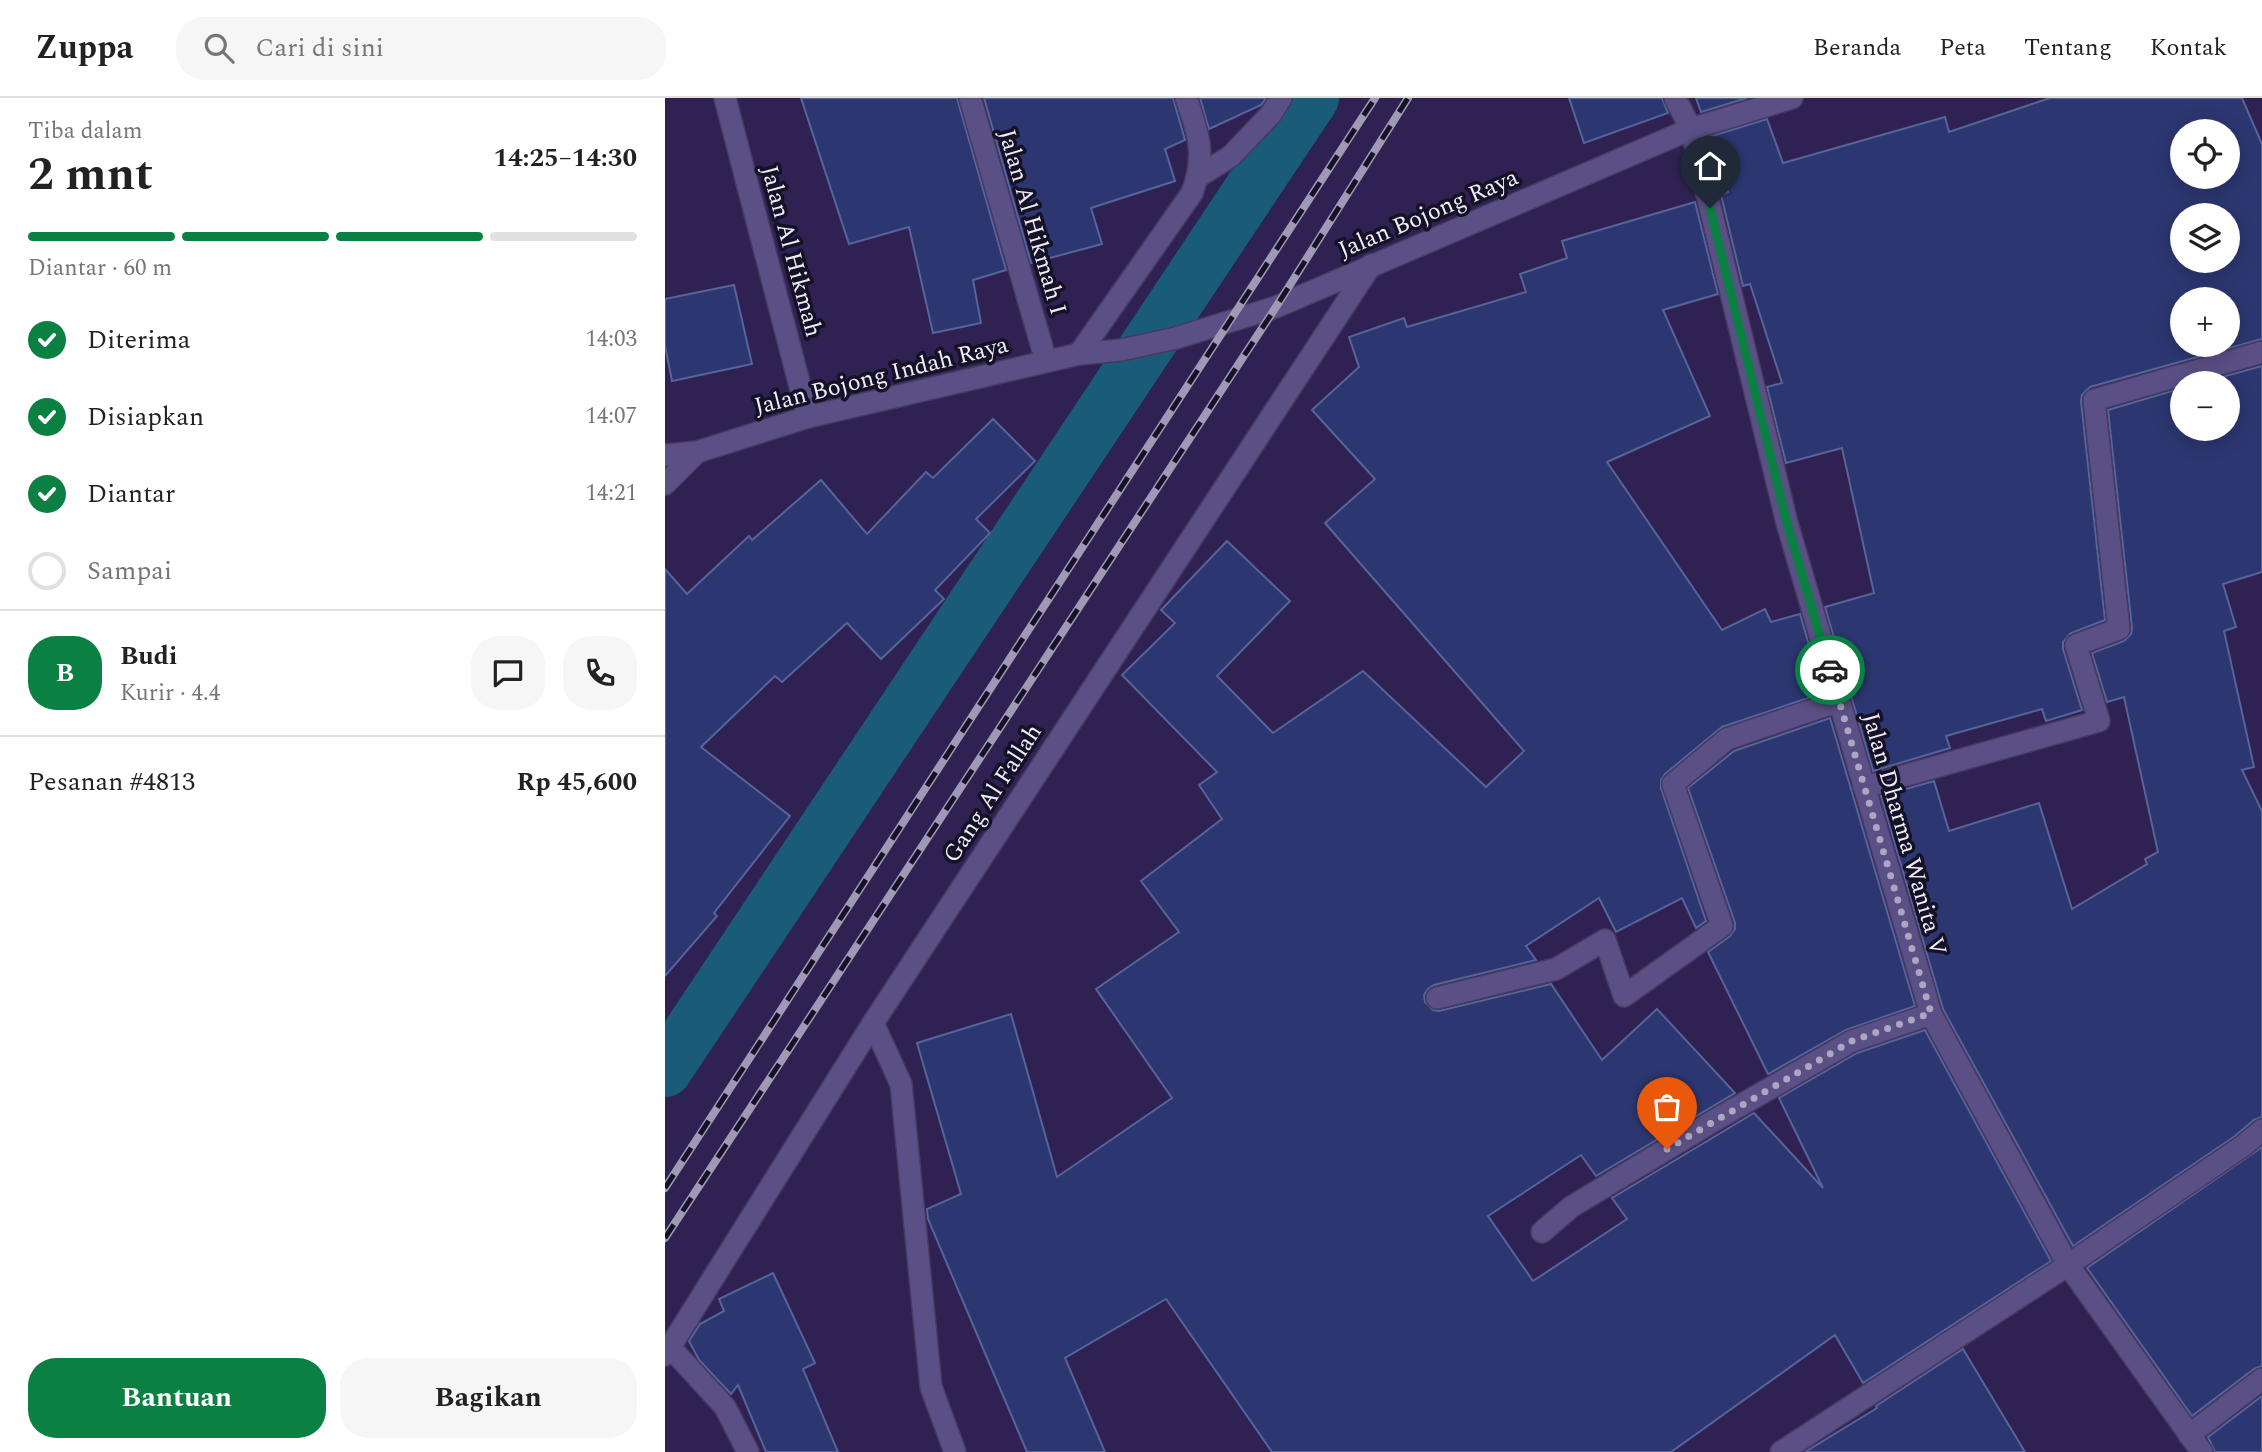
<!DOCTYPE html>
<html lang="id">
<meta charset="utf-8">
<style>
body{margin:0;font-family:Spectral,serif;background:#f6f6f6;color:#222;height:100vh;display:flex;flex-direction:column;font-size:26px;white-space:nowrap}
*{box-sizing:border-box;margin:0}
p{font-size:23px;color:#767676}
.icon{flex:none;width:38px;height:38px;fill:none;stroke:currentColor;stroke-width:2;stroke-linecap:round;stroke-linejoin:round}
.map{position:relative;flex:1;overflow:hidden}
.drawer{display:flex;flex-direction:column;background:#fff;width:665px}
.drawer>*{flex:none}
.buttons{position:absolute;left:1505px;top:21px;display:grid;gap:14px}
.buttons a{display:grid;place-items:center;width:70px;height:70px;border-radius:50%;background:#fff;box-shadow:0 4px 18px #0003;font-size:35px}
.pin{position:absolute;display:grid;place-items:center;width:60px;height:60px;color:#fff;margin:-72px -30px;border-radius:50% 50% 50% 0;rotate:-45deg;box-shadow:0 0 7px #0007}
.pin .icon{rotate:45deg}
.courier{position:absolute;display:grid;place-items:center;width:70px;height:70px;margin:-35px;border:5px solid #0b8043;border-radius:50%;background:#fff;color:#222;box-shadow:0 2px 9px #0007}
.head em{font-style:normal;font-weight:700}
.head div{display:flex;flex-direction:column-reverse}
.head{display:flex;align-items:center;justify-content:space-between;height:119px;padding:0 28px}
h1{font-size:46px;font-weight:700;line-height:52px}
.bar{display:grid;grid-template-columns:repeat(4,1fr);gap:10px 7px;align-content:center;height:84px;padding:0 28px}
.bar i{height:9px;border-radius:5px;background:#e0e0e0}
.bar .active{background:#0b8043}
.bar p{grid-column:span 4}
.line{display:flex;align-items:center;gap:18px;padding:0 28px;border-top:2px solid #e0e0e0}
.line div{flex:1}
.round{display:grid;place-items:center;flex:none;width:74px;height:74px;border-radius:28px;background:#f6f6f6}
ol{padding:0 28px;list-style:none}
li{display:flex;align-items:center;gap:21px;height:77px}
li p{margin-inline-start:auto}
li .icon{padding:7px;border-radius:50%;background:#0b8043;color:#fff;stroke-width:4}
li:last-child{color:#767676}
li i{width:38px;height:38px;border:4px solid #e0e0e0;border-radius:50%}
.action{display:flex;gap:14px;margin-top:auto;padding:14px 28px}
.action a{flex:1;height:80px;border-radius:28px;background:#0b8043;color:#fff;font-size:28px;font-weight:700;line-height:80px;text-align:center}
.action a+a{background:#f6f6f6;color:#222}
header{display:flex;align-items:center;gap:42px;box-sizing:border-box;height:98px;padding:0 35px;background:#fff;border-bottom:2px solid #e0e0e0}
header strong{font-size:33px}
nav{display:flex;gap:38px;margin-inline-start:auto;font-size:24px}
.search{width:490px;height:63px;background:#f6f6f6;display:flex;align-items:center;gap:18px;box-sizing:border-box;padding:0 24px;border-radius:28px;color:#767676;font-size:26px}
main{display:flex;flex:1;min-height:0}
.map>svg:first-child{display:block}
</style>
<header>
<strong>Zuppa</strong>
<div class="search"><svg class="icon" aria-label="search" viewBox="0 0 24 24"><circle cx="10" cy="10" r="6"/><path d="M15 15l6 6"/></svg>Cari di sini</div>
<nav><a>Beranda</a><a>Peta</a><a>Tentang</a><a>Kontak</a></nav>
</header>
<main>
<section class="drawer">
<div class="head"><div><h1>2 mnt</h1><p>Tiba dalam</p></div><em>14:25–14:30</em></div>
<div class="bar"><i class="active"></i><i class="active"></i><i class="active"></i><i></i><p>Diantar · 60 m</p></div>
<ol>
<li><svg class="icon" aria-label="check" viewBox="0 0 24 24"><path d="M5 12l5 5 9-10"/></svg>Diterima<p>14:03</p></li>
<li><svg class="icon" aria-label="check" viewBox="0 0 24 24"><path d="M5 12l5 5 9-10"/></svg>Disiapkan<p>14:07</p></li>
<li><svg class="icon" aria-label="check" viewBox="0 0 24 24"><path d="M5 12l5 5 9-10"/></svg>Diantar<p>14:21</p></li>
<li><i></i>Sampai</li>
</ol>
<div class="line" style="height:126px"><b class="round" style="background:#0b8043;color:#fff">B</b><div><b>Budi</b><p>Kurir · 4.4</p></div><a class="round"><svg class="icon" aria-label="chat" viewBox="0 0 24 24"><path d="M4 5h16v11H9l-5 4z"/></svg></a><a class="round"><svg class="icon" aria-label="phone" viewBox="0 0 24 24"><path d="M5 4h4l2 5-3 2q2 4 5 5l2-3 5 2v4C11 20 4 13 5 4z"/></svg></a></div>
<div class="line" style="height:91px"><div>Pesanan #4813</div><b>Rp 45,600</b></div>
<div class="action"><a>Bantuan</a><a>Bagikan</a></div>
</section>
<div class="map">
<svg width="1597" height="1354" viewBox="0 0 1597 1354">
<rect width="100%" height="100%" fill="#2f2253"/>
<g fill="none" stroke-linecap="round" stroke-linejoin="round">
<path stroke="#195b78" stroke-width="54" d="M0 972 647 0"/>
</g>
<g fill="#2c3771" stroke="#566499" stroke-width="2" fill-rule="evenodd">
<path d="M136 0H292L341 172 308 182 316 225 268 235 244 129 184 146Z"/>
<path d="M319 0H508L520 42 500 51 510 83 426 110 437 146 366 165Z"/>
<path d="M535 0H601L596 7 544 31Z"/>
<path d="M904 0H997L1003 15 919 45Z"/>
<path d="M1031 0H1082L1036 14Z"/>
<path d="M1385 0H1577L1597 46V241L1425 289 1417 297 1416 303 1440 522 1406 535 1398 544V551L1417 612 1381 623 1377 611 1281 638 1285 650 1208 673 1160 509 1209 495 1177 350 1121 365 1102 289 1117 285 1085 186 1078 188 1056 97 1063 94 1044 39 1102 21 1118 65 1280 19 1284 34ZM1517 33H1563V79H1517ZM1517 117H1563V163H1517ZM1517 201H1563V247H1517Z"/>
<path d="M1030 104 1053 196 998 212 1045 318 942 364 1057 532 1100 511 1106 524 1135 516 1158 595 1057 629 1000 676 996 682V690L1041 823 1031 830 1017 800 951 834 934 800 861 848 871 862 769 887 763 891 759 897 760 904 768 912 774 913 886 886 937 962 992 911 1070 995 931 1078 916 1057 823 1118 868 1183 962 1121 947 1100 1089 1015 1158 1090 1114 1000 1192 955 1260 932 1386 1163 1198 1285 1170 1237 1006 1354H607L501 1201 400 1260 440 1354H362L263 1121 262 1111 296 1096 252 945 346 916 392 1079 507 1000 431 891 514 834 476 783 557 721 534 687 552 674 457 577 510 525 496 512 562 443 625 503 552 578 608 635 698 573 821 689 859 653 660 425 710 381 647 312 694 269 684 239 739 220 742 229 861 194 855 176 902 160 897 143Z"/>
<path d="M69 187 87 266 7 283 0 248V201Z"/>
<path d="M1597 268V474L1558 486 1571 529 1559 533 1589 669 1577 672 1597 713V1019L1589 1022 1570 1038 1408 1148 1278 911 1216 698 1269 683 1284 733 1374 705 1407 811 1482 766 1480 761 1493 754 1459 599 1442 604 1427 555 1459 543 1466 536 1467 530 1443 312 1517 290V331H1563V285H1535Z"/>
<path d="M328 321 370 363 311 421 325 435 270 492 279 501 216 561 182 525 117 584 110 578 36 649 125 718 49 815 52 818 0 878V471L22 496 84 438 87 442 156 382 202 436 261 374 268 380Z"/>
<path d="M1165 620 1250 908 1181 932 1103 976 1043 854 1065 838 1070 831V825L1023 690 1069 653Z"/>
<path d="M1597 1049V1268L1589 1271 1527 1318 1422 1170Z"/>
<path d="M108 1175 150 1265 138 1271 173 1354H101L73 1287 66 1296 34 1262 24 1243 35 1226 59 1213 54 1201Z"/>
<path d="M1298 1251 1360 1354H1140L1212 1310 1211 1308Z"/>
<path d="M1597 1298V1354H1550L1543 1339Z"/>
</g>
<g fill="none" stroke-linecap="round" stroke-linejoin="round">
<g stroke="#473a62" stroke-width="24">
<g id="lane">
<path d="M208 925 236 986 266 1289 290 1354"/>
<path d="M1116 1354 1403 1167"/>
</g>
</g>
<g stroke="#473a62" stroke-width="24">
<g id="street">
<path d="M60 0 143 319"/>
<path d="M305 0 381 263"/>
<path d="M1010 0 1026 31 1122 425 1266 916 1403 1167 1537 1354"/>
<path d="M534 78 566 58 606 16 616 0"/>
<path d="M414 256 527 95C541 58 534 36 521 0"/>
<path d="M1199 689 1434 623 1411 547 1454 531 1429 302 1597 254"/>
<path d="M772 900 891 871 940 842 959 898 1057 828 1008 686 1062 641 1174 603"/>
<path d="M877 1134 906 1109 1050 1022 1187 943 1266 916"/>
<path d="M1403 1167 1578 1048 1597 1032"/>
<path d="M5 1249 60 1309 83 1354"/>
<path d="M0 1257 208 925 706 167"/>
<path d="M1524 1337 1597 1281"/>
</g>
</g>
<g stroke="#473a62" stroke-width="24">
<g id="secondary">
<path d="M0 357 32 354 143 319 414 256 456 252 511 240 611 209 1026 31 1127 0"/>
<path d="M0 386 32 354"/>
</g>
</g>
<use href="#lane" stroke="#5b5085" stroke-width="21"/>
<use href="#street" stroke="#5b5085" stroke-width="21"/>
<use href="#secondary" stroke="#5b5085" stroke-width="21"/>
<g stroke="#9f99b5" stroke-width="8">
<g id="rail">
<path d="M0 1090 710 0"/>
<path d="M0 1140 611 209 743 0"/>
</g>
</g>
<use href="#rail" stroke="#151126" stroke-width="5" stroke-dasharray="16" stroke-linecap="butt"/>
</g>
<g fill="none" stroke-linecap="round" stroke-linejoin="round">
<path stroke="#aca6c0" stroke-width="7" stroke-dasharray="0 12.6" d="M1002 1051 1187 943 1266 915 1165 572"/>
<path stroke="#0b8043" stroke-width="9" d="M1045 110 1122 425 1165 572"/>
</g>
<g text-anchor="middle" stroke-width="7" stroke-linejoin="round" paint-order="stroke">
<g font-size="24" fill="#efedfa" stroke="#151126">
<text transform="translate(763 115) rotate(-23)" y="8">Jalan Bojong Raya</text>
<text transform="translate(368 124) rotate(74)" y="8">Jalan Al Hikmah I</text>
<text transform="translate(127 153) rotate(75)" y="8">Jalan Al Hikmah</text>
<text transform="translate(216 277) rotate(-14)" y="8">Jalan Bojong Indah Raya</text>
<text transform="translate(327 695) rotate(-57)" y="8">Gang Al Fallah</text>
<text transform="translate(1240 736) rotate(74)" y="8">Jalan Dharma Wanita V</text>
</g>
</g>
</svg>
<div class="buttons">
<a><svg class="icon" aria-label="locate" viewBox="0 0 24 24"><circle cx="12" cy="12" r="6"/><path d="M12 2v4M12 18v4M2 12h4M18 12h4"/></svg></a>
<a><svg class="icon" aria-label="layers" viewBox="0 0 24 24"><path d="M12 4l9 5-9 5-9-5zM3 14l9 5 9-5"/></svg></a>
<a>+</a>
<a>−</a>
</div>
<div class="pin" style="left:1002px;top:1051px;background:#ea580c"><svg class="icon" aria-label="bag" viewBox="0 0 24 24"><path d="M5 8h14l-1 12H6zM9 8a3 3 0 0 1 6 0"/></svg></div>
<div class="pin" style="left:1045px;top:110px;background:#1f2937"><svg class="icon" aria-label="home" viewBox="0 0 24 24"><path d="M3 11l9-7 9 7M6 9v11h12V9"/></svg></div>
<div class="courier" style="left:1165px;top:572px"><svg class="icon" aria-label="car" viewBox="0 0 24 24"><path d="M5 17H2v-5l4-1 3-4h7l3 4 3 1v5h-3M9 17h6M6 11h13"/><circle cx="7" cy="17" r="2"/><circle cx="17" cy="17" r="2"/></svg></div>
</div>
</main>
